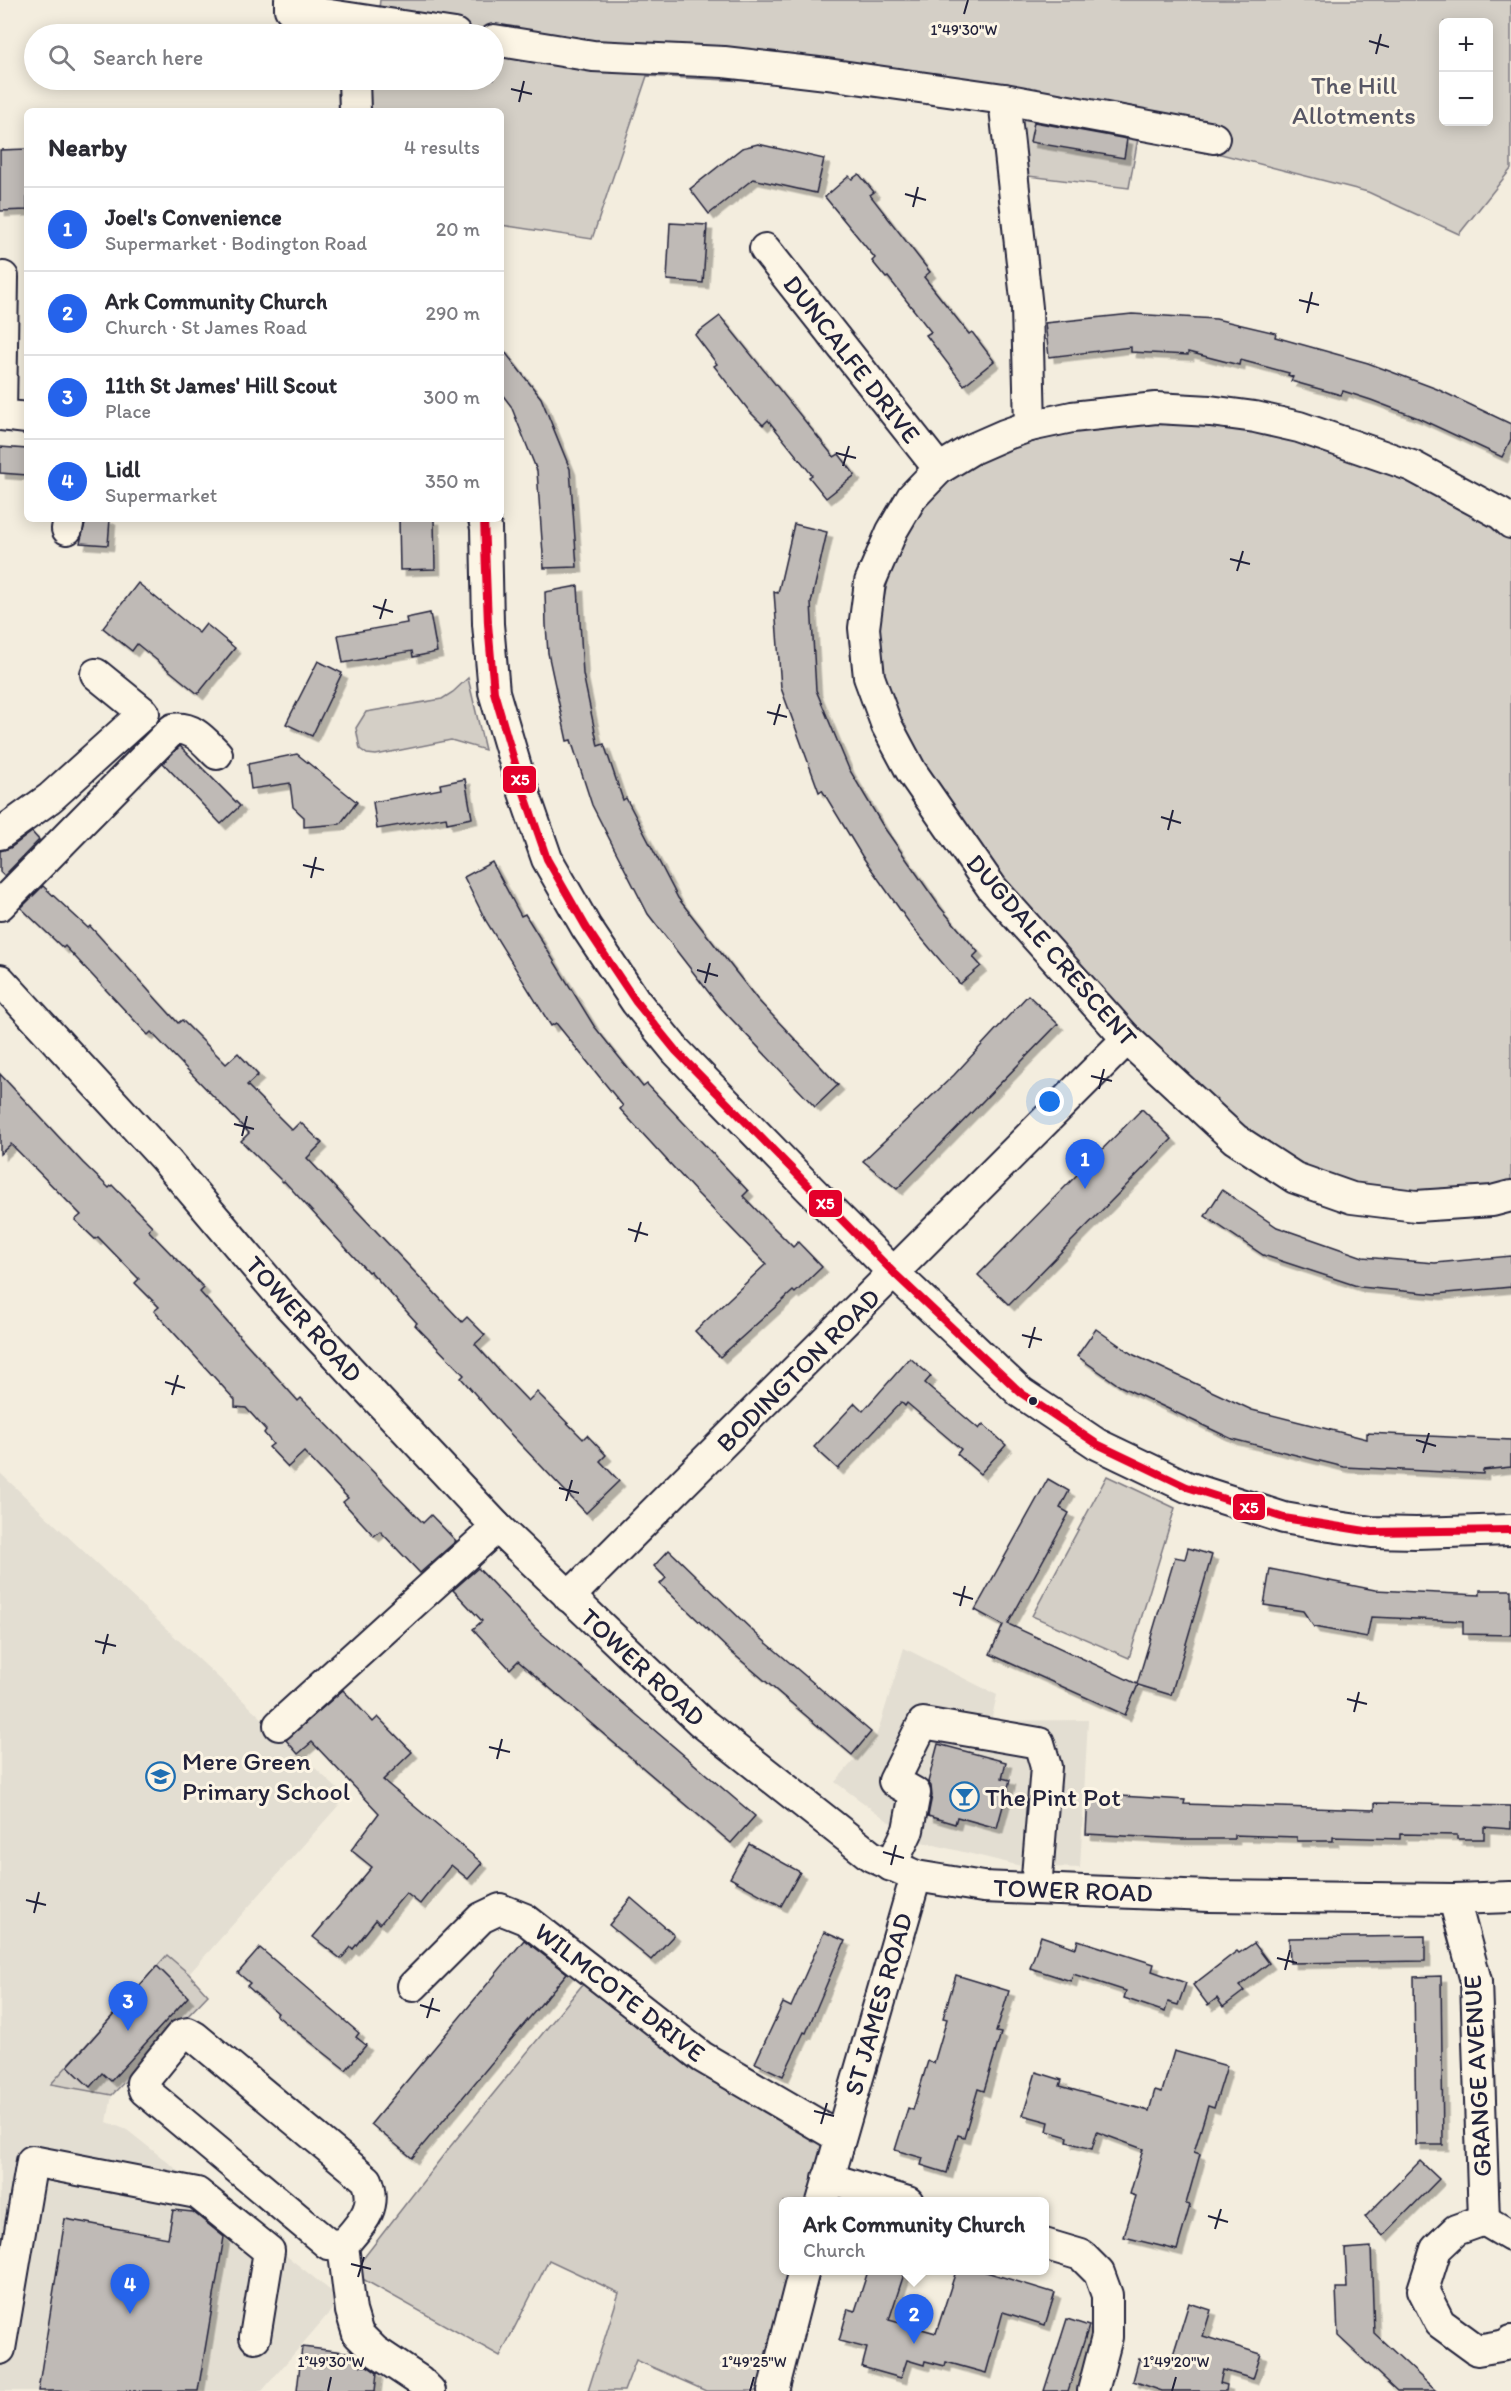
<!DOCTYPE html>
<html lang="en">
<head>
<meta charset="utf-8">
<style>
  body { margin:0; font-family:Itim,sans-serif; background:#f2f2f3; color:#2b2b33 }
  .controls { position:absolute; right:18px; top:18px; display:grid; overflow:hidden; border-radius:9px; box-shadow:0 3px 15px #0003 }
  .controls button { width:54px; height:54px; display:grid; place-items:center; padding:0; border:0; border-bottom:2px solid #e1e1e2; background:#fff; color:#2b2b33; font:30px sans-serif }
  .you { position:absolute; left:1050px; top:1102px; width:21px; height:21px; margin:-15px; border:4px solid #fff; border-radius:50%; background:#1a73e8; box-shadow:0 0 0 9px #1a73e833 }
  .badge { display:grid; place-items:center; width:39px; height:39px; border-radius:50%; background:#2563eb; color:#fff; font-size:20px; font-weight:700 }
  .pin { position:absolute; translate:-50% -50px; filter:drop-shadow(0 2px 3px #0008) }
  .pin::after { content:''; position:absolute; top:32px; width:21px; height:18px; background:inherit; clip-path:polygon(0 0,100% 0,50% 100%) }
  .popup { position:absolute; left:779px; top:2197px; width:270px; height:78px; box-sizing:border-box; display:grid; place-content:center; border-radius:9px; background:#fff; filter:drop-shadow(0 2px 4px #0005); font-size:20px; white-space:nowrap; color:#7c7c81 }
  .popup b { font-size:22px; color:#2b2b33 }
  .popup::after { content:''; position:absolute; left:50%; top:100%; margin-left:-12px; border:12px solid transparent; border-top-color:#fff }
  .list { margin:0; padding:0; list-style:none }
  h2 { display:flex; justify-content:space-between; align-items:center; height:78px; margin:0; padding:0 24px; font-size:26px }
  h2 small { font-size:20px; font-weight:400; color:#7c7c81 }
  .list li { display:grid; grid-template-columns:39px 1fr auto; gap:18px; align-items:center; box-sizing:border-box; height:84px; padding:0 24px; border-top:2px solid #e1e1e2 }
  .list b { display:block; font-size:22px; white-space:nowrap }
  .list p { margin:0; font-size:20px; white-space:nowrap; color:#7c7c81 }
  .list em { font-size:20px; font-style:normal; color:#7c7c81 }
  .icon { flex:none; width:33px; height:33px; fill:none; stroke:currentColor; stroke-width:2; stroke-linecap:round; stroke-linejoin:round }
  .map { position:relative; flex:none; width:1511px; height:2391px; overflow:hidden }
  .search { position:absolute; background:#fff; box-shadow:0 3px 15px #0003; left:24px; top:24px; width:480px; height:66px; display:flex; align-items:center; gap:15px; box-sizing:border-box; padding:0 21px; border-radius:33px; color:#7c7c81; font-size:22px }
  .panel { position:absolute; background:#fff; box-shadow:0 3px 15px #0003; left:24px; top:108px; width:480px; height:414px; border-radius:9px }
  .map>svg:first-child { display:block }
  .built { fill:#e3ded2 }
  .green { fill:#d4cfc6; stroke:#7b7880; stroke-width:1.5; fill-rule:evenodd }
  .building { fill:#bfbab6; stroke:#22223b; stroke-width:1.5; filter:url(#shadow) }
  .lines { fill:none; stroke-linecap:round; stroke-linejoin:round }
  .minor-casing { stroke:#22223b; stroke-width:34 }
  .minor { stroke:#fcf5e5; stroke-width:30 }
  .bus-1-casing { stroke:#fcf5e5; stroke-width:12 }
  .bus-1 { stroke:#e4002b; stroke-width:8 }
  .ticks { fill:none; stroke:#22223b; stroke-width:2 }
  .bus-dot { fill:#22223b; stroke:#fcf5e5; stroke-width:2 }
  .labels { text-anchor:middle; stroke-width:6; stroke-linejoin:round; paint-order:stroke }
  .park-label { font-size:26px; fill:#575665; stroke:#fcf5e5 }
  .street-label { font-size:26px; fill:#22223b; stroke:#fcf5e5 }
  .poi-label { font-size:26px; fill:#22223b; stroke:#fcf5e5; text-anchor:start }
  .ticks-label { font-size:15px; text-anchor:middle; fill:#22223b; stroke:#fcf5e5; stroke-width:6; stroke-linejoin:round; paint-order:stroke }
  .line-badge { stroke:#fcf5e5; stroke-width:2 }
  .badge-label { font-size:16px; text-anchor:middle; font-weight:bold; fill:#fff }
</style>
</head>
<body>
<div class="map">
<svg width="1511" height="2391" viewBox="0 0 1511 2391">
  <defs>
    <filter id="shadow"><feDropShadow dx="5.5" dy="5.5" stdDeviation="0" flood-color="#0004"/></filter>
  </defs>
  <rect width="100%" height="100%" fill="#f3edde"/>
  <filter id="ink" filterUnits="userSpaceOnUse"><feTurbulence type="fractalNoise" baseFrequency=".0167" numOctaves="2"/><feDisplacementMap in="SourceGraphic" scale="12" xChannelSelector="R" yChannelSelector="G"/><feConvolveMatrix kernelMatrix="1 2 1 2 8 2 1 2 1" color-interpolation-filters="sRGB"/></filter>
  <g filter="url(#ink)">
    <g class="built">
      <polygon points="0,1473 346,1797 189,1974 167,1956 51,2084 112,2095 107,2122 127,2130 341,2299 262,2391 0,2391"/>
      <polygon points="904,1648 997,1695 991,1721 1088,1720 1080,1868 1021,1866 914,1840 835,1782 877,1734"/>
    </g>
    <g class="green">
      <path d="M380,0h1131v169l-52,65 -91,-42 -229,-59 -10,55 -126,-15 -5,-48 -13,-16 -120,-22 -218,-11 -55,163 -91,-14v-114h-144l1,-31h136v-46h-118zM1444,22h44v100h-44z"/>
      <polygon points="1125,421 1243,428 1302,440 1417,480 1469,511 1511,540 1511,1187 1447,1195 1365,1190 1319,1174 1286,1158 1249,1135 1205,1095 1096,984 1010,887 922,761 897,717 881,670 878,621 890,573 905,533 926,503 952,479 989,457 1030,442"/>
      <polygon points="468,678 485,750 451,740 376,755 367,754 360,749 356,728 366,712 442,699 453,692"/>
      <polygon points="1107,1476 1175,1508 1129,1658 1032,1616"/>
      <polygon points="167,1955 189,1974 208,1995 112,2095 51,2084"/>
      <polygon points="583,1984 825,2144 811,2201 784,2202 784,2270 793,2271 760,2391 706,2391 636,2360 624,2391 588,2391 619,2293 549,2260 500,2356 352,2273 449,2148"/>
    </g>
    <g class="building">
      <polygon points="1034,122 1127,139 1124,158 1030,142"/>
      <polygon points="758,144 824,159 816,193 753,179 709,214 690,189 742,148"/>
      <polygon points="27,149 27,210 0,211 0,150"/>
      <polygon points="859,174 874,192 870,195 930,272 924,277 969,334 972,332 994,361 964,385 926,335 931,332 888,277 886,278 872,261 875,258 825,197 849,176 852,179"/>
      <polygon points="670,223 707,225 703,283 667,280"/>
      <polygon points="1132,314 1216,319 1276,333 1275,337 1368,363 1437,389 1511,424 1511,439 1502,457 1418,418 1371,400 1343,391 1341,395 1291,381 1293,377 1288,375 1289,373 1240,360 1239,365 1188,352 1188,355 1131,352 1131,347 1049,357 1045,323"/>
      <polygon points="720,316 834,457 839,454 855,475 826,498 809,477 812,475 768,420 763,425 750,412 714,366 717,364 695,335"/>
      <polygon points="501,347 541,398 570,469 577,567 544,568 537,471 511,406 501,393"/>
      <polygon points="0,447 27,449 27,475 0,473"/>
      <polygon points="86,519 110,519 108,545 80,543"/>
      <polygon points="399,519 434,519 435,569 400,570"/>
      <polygon points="794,524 827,532 811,603 816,690 849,769 883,826 940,907 978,952 973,957 981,966 960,984 913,928 862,856 822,790 819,792 781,688 774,592 778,593"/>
      <polygon points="138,583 199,633 206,624 235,648 198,694 137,644 132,651 103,628"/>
      <polygon points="578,586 583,674 598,746 604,744 623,800 626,798 678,898 757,999 838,1085 815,1107 720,1007 648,914 592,805 571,740 567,741 548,653 546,625 545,592"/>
      <polygon points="430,613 437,652 413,657 412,651 343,663 338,635 407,623 406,618"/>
      <polygon points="318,661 342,673 312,736 286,724"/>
      <polygon points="180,746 240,806 221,824 163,763"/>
      <polygon points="297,754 357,802 340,824 304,827 304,817 293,807 290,783 251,789 248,764"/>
      <polygon points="465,779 472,818 447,823 446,817 377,829 373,802 441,789 440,784"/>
      <polygon points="32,832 39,840 4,876 0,872 0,851 10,848"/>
      <polygon points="492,862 521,916 525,914 594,1026 643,1087 647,1084 748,1191 743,1196 768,1222 793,1247 798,1242 822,1267 795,1293 793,1291 720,1357 695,1331 766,1264 697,1193 620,1109 623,1106 556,1023 551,1026 486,921 464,877"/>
      <polygon points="43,886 88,928 90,926 178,1023 182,1020 226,1064 238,1053 258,1075 247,1085 292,1130 300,1122 322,1143 307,1158 462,1322 467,1317 485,1335 475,1344 503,1375 528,1401 537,1392 583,1439 587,1435 606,1455 600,1461 619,1481 586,1513 503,1426 461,1378 464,1375 415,1325 417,1323 370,1271 368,1272 284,1181 283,1182 241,1141 249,1133 151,1032 148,1035 65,946 63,948 21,908"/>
      <polygon points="1028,995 1058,1024 897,1189 863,1161 954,1075"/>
      <polygon points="0,1074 83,1163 109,1188 112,1185 152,1226 148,1230 204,1288 200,1292 298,1401 301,1398 423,1523 431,1515 456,1541 420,1573 380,1531 374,1536 343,1502 348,1498 304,1452 288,1467 269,1447 273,1444 264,1433 266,1430 246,1408 235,1407 235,1400 154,1311 159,1307 135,1283 139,1279 98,1237 95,1239 75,1220 81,1215 11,1144 0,1154"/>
      <polygon points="1142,1109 1172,1139 1009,1305 978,1275"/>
      <polygon points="1222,1190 1277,1227 1363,1257 1435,1263 1511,1256 1511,1287 1436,1294 1360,1287 1263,1255 1205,1216"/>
      <polygon points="1096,1329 1132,1354 1252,1410 1367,1439 1367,1433 1511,1440 1511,1467 1483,1470 1483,1474 1344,1467 1232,1439 1120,1386 1077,1356"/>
      <polygon points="910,1358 931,1376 925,1383 979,1429 983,1424 1006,1445 980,1474 957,1454 961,1449 907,1403 905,1406 901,1402 838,1469 814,1447 855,1403 863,1411"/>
      <polygon points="1048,1479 1069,1491 1060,1508 1069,1513 1008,1624 1137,1684 1175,1557 1185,1559 1188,1548 1212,1555 1171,1695 1138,1685 1125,1715 990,1654 1003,1625 975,1610"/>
      <polygon points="669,1550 755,1633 871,1732 852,1755 730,1651 660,1584 666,1578 654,1566"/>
      <polygon points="478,1568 535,1628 755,1816 731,1843 518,1661 510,1669 473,1629 482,1621 453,1590"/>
      <polygon points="1270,1569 1375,1590 1480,1595 1480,1590 1511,1590 1511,1635 1463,1634 1463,1621 1371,1617 1367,1637 1314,1627 1303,1611 1264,1605"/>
      <polygon points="343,1690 373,1722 378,1717 412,1752 383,1780 482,1863 468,1879 451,1865 420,1904 406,1893 380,1924 376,1920 353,1949 351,1947 341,1959 313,1937 372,1867 351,1850 379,1813 312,1742 298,1754 286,1740"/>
      <polygon points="938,1744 1006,1762 1002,1778 1010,1780 997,1828 957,1817 955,1824 928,1816 932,1796 931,1786 928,1782"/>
      <polygon points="1088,1794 1185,1800 1184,1804 1375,1810 1375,1803 1511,1806 1511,1829 1484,1827 1484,1839 1457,1839 1457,1835 1400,1834 1400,1839 1333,1837 1333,1841 1297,1841 1297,1837 1234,1835 1234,1839 1182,1839 1086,1834"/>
      <polygon points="749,1844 800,1872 781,1906 730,1878"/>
      <polygon points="631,1898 674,1935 651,1960 609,1925"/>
      <polygon points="824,1932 845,1941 806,2033 804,2032 783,2076 755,2063 783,2003 791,2007"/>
      <polygon points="1041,1936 1076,1948 1078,1940 1154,1964 1152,1971 1186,1983 1178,2005 1168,2002 1165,2012 1124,1998 1126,1991 1073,1974 1071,1981 1030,1968"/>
      <polygon points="1425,1936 1425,1961 1290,1963 1289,1938"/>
      <polygon points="524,1940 567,1973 412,2158 371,2124"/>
      <polygon points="1254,1943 1269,1963 1239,1986 1244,1991 1223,2007 1217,1998 1208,2005 1193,1985 1237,1951 1239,1953"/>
      <polygon points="260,1948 359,2033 356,2037 366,2045 346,2070 276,2015 278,2013 247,1986 250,1983 238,1973"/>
      <polygon points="157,1966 188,1997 111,2081 102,2073 90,2087 68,2066"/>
      <polygon points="956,1975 1009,1991 996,2032 1001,2033 984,2091 978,2089 964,2137 958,2135 947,2173 921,2165 923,2158 895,2150 908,2108 913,2110 928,2061 934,2063 947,2019 943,2018"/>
      <polygon points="1441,1976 1443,2145 1416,2145 1414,1977"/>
      <polygon points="1174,2051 1227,2066 1214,2108 1208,2106 1194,2152 1200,2154 1186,2204 1190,2205 1177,2250 1124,2237 1136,2196 1130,2194 1143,2149 1097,2132 1092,2149 1067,2142 1068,2137 1047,2131 1049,2122 1023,2115 1036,2072 1062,2080 1060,2086 1149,2111 1155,2090 1162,2092"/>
      <polygon points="1420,2161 1439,2179 1383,2236 1365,2217"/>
      <polygon points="173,2210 193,2212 224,2237 198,2391 38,2391 65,2219 168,2238"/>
      <polygon points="1371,2247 1374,2333 1436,2391 1397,2391 1338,2336 1336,2288 1347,2288 1345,2249"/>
      <polygon points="868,2271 905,2271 889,2320 936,2333 956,2271 983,2271 1055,2293 1045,2325 1003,2312 986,2373 946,2362 945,2366 925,2361 924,2365 907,2360 901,2378 862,2367 867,2348 839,2341 848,2309 855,2311"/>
      <polygon points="1189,2303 1211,2310 1203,2336 1261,2354 1253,2379 1223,2370 1220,2383 1227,2385 1226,2391 1162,2391 1133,2381 1139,2359 1169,2368"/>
      <polygon points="1067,2319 1089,2326 1068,2391 1044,2391"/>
      <polygon points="302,2347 353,2353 361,2362 361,2366 367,2366 377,2373 375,2391 297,2391"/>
    </g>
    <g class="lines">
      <defs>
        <g id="minor">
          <polyline points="290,0 290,9 455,34"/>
          <polyline points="494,40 593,56 724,62 827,74 1004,99 1214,138"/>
          <polyline points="354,80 355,111"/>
          <polyline points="1004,99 1027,308 1030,426"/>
          <polyline points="765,249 939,469"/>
          <polyline points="3,277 1,415 27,418"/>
          <polyline points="484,519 486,528 488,624 494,692 521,784 547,859 586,927 636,1002 676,1051 810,1189 895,1274 1021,1393 1097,1444 1187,1487 1284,1518 1330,1526 1372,1532 1416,1533 1511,1530"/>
          <polyline points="1511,523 1501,514 1412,466 1299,427 1255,417 1210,411 1156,408 1072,417 1030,426 1004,435 972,449 939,469 912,497 892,531 870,582 864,628 869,677 887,726 911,771 992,888 1127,1039 1235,1139 1295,1178 1352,1198 1416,1206 1492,1201 1511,1196"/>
          <polyline points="67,529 69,519"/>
          <polyline points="0,834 50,798 144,713 96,674"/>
          <path d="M0,905l173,-176c20,-3 31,12 44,25"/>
          <polyline points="0,980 164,1158 286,1302 497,1527 700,1721 871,1856 916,1876 983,1887 1209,1896 1454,1899 1511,1897"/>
          <polyline points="569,1597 1127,1039"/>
          <polyline points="279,1725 497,1527"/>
          <polyline points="891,1866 908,1830 915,1793 894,1781 923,1723 1039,1743 1046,1767 1036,1889"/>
          <polyline points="1454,1899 1476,1981 1484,2220"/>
          <polyline points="413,1986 481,1918 500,1909 525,1919 702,2057 839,2137"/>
          <polyline points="828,2178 908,2202"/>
          <polyline points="822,2202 916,1876"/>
          <polyline points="1484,2220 1456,2230 1436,2249 1423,2290 1440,2323 1477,2350 1506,2345 1511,2341"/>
          <polyline points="1484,2220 1511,2236"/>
          <polyline points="1044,2244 1081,2255 1099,2273 1107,2295 1107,2337 1093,2391"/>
          <path d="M343,2245l-15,-1 -184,-154 -2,-7 39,-48 7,-2 7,4 172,143c12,28 -7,45 -24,65l8,66 7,23 17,17 45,30 10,10"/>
          <polyline points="0,2349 32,2161 197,2193 269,2251 255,2337"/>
          <polyline points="773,2391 804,2270"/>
        </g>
      </defs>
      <use href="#minor" class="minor-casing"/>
      <use href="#minor" class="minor"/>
      <defs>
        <polyline id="bus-1" points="484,519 488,624 494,692 521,784 547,859 586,927 636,1002 676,1051 895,1274 1021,1393 1097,1444 1187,1487 1284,1518 1372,1532 1511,1530"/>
      </defs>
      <use href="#bus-1" class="bus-1-casing"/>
      <use href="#bus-1" class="bus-1"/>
    </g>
  </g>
  <path class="ticks" d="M964,14l4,-14M1369,41l20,6M1376,54l5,-20M511,89l21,5M519,102l5,-21M905,194l21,6M913,207l5,-20M1299,300l20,5M1307,313l5,-21M836,453l20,5M843,466l6,-20M1230,559l20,5M1237,571l6,-20M373,606l20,6M380,619l6,-20M767,712l20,5M774,725l6,-21M1161,817l20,6M1168,830l5,-20M303,865l21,5M311,878l5,-21M697,970l21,6M705,983l5,-20M1091,1076l21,5M1099,1089l5,-20M234,1124l20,5M242,1136l5,-20M628,1229l20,6M635,1242l6,-20M1022,1335l20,5M1029,1348l6,-21M165,1382l20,6M172,1395l6,-20M1416,1440l20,6M1423,1453l6,-20M559,1488l20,5M566,1501l6,-21M953,1593l20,6M960,1606l5,-20M95,1641l21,5M103,1654l5,-20M1347,1699l20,5M1354,1712l5,-20M489,1747l21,5M497,1759l5,-20M883,1852l21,6M891,1865l5,-20M26,1900l20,5M34,1913l5,-21M1277,1958l20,5M1285,1970l5,-20M420,2005l20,6M427,2018l6,-20M814,2111l20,5M821,2124l6,-21M1208,2216l20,6M1215,2229l6,-20M351,2264l20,5M358,2277l6,-20M328,2391l3,-14M750,2391l4,-14M1172,2391l4,-14"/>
  <defs>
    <symbol id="school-ring" viewBox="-11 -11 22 22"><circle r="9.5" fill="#fcf5e5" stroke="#1f6fb2" stroke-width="1.5"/><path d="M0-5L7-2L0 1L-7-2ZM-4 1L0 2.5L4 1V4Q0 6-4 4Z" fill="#1f6fb2"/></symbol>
    <symbol id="bar-ring" viewBox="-11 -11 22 22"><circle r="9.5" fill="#fcf5e5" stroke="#1f6fb2" stroke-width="1.5"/><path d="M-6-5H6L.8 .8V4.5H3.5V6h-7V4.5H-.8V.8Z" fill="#1f6fb2"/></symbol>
  </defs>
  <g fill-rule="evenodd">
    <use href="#school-ring" x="144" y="1760" width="33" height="33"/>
    <use href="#bar-ring" x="948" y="1780" width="33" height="33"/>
  </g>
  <circle class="bus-dot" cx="1033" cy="1401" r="5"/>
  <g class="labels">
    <g class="park-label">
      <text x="1354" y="94">The Hill<tspan x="1354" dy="30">Allotments</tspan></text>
    </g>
    <g class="street-label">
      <text transform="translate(852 359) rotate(52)" y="9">DUNCALFE DRIVE</text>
      <text transform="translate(1052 950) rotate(49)" y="9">DUGDALE CRESCENT</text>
      <text transform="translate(304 1319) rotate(48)" y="9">TOWER ROAD</text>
      <text transform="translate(798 1370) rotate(-45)" y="9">BODINGTON ROAD</text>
      <text transform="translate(643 1667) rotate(43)" y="9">TOWER ROAD</text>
      <text transform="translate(1073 1890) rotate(2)" y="9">TOWER ROAD</text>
      <text transform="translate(620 1992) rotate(38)" y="9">WILMCOTE DRIVE</text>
      <text transform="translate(878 2004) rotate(-74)" y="9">ST JAMES ROAD</text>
      <text transform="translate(1477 2076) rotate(-93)" y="9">GRANGE AVENUE</text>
    </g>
    <g class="poi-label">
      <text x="182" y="1770">Mere Green<tspan x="182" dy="30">Primary School</tspan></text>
      <text x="985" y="1806">The Pint Pot</text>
    </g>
  </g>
  <g class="ticks-label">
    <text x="964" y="35">1°49'30"W</text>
    <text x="331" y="2367">1°49'30"W</text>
    <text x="754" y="2367">1°49'25"W</text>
    <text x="1176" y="2367">1°49'20"W</text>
  </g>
  <g class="line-badge">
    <rect x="502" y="765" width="35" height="29" rx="6" fill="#e4002b"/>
    <rect x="808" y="1189" width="35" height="29" rx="6" fill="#e4002b"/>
    <rect x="1232" y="1493" width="34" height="28" rx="6" fill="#e4002b"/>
  </g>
  <g class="badge-label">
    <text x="520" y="785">X5</text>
    <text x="825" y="1209">X5</text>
    <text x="1249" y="1513">X5</text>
  </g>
</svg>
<div class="controls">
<button>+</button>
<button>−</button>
</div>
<div class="you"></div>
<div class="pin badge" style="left:1085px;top:1189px">1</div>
<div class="pin badge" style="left:914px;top:2344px">2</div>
<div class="popup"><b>Ark Community Church</b>Church</div>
<div class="pin badge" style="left:128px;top:2031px">3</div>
<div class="pin badge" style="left:130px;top:2314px">4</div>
<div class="search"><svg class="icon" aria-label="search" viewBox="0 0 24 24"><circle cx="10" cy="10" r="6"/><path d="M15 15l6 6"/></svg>Search here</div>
<section class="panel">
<h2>Nearby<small>4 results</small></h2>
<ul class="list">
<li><span class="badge">1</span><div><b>Joel's Convenience</b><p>Supermarket · Bodington Road</p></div><em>20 m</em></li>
<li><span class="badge">2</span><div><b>Ark Community Church</b><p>Church · St James Road</p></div><em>290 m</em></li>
<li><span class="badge">3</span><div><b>11th St James' Hill Scout</b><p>Place</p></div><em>300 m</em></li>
<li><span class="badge">4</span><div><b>Lidl</b><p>Supermarket</p></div><em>350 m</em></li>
</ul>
</section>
</div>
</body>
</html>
